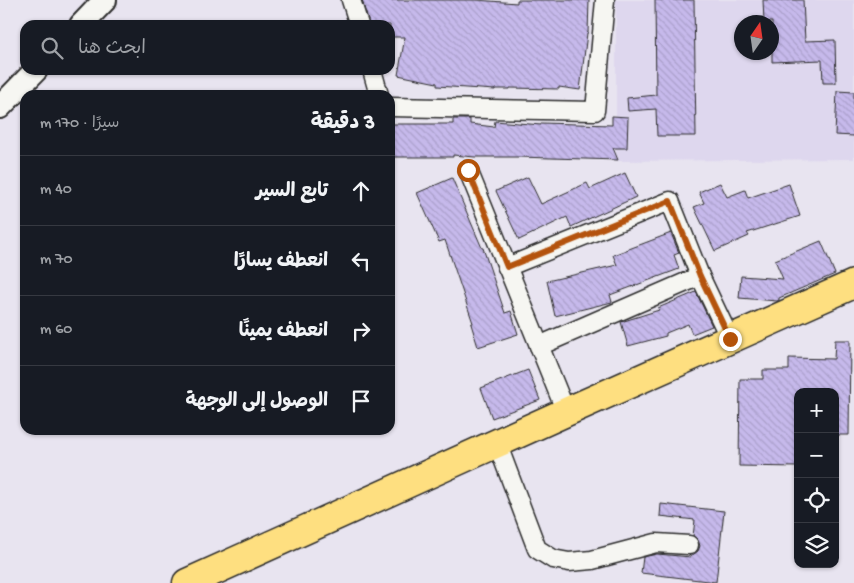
<!DOCTYPE html>
<html lang="ar">
<head>
<meta charset="utf-8">
<style>
  body { margin:0; font-family:"Gochi Hand","Playpen Sans Arabic",sans-serif; background:#20242c; color:#f1f3f6; direction:rtl }
  .controls { position:absolute; right:15px; bottom:15px; display:grid; overflow:hidden; border-radius:10px; box-shadow:0 1px 4px #0004 }
  .controls button { width:45px; height:45px; display:grid; place-items:center; padding:0; border:0; border-bottom:1px solid #363941; background:#171b24; color:#f1f3f6; font:25px sans-serif }
  .compass { position:absolute; left:734px; top:15px; width:45px; height:45px; border-radius:50%; background:#171b24; box-shadow:0 1px 4px #0004; rotate:13deg }
  .stop { position:absolute; width:15px; height:15px; margin:-11px; border:4px solid #b45309; border-radius:50%; background:#fff }
  .stop.end { background:#b45309; border-color:#fff; box-shadow:0 1px 5px #0008 }
  .list { margin:0; padding:0; list-style:none }
  h2 { display:flex; justify-content:space-between; align-items:center; height:65px; margin:0; padding:0 20px; font-size:21px }
  h2 small { font-size:16px; font-weight:400; color:#9ea1a6 }
  .list li { display:grid; grid-template-columns:32px 1fr auto; gap:15px; align-items:center; box-sizing:border-box; height:70px; padding:0 20px; border-top:1px solid #363941 }
  .list b { display:block; font-size:19px; white-space:nowrap }
  .list em { font-size:16px; font-style:normal; color:#9ea1a6 }
  .icon { flex:none; width:28px; height:28px; fill:none; stroke:currentColor; stroke-width:2; stroke-linecap:round; stroke-linejoin:round }
  .map { position:relative; flex:none; width:854px; height:583px; overflow:hidden; direction:ltr }
  .search { position:absolute; background:#171b24; box-shadow:0 1px 4px #0004; left:20px; top:20px; width:375px; height:55px; display:flex; align-items:center; gap:12px; box-sizing:border-box; padding:0 18px; border-radius:15px; color:#9ea1a6; font-size:19px }
  .panel { position:absolute; background:#171b24; box-shadow:0 1px 4px #0004; left:20px; top:90px; width:375px; height:345px; border-radius:15px; direction:rtl }
  .map>svg:first-child { display:block }
  .built { fill:#ded7ee; fill-rule:evenodd }
  .building { fill:url(#building-back-hatch); stroke:#2b2b2b }
  .lines { fill:none; stroke-linecap:round; stroke-linejoin:round }
  .minor-casing { stroke:#2b2b2b; stroke-width:21 }
  .tertiary-casing { stroke:#2b2b2b; stroke-width:26 }
  .primary-casing { stroke:#2b2b2b; stroke-width:31 }
  .minor { stroke:#f6f6f2; stroke-width:18 }
  .tertiary { stroke:#f6f6f2; stroke-width:22 }
  .primary { stroke:#fedf80; stroke-width:28 }
  .route { stroke:#b45309; stroke-width:6 }
</style>
</head>
<body>
<div class="map">
<svg width="854" height="583" viewBox="0 0 854 583">
  <defs>
    <pattern id="building-back-hatch" width="6" height="6" patternUnits="userSpaceOnUse" patternTransform="scale(1.25)"><rect width="6" height="6" fill="#c6b9eb"/><path d="M-1 5l2 2M0 0l6 6M5-1l2 2" fill="none" stroke="#aa9fca"/></pattern>
  </defs>
  <rect width="100%" height="100%" fill="#e8e4f0"/>
  <filter id="ink" filterUnits="userSpaceOnUse"><feTurbulence type="fractalNoise" baseFrequency=".02" numOctaves="2"/><feDisplacementMap in="SourceGraphic" scale="10" xChannelSelector="R" yChannelSelector="G"/><feConvolveMatrix kernelMatrix="1 2 1 2 8 2 1 2 1" color-interpolation-filters="sRGB"/></filter>
  <g filter="url(#ink)">
    <path class="built" d="M616,0h238v159l-238,2zM742,22h30v30h-30z"/>
    <g class="building">
      <polygon points="362,0 476,0 517,3 517,0 589,0 588,33 587,33 580,90 559,87 559,89 510,88 510,89 495,89 495,90 437,86 437,83 398,75 405,37 390,37 390,25 369,25"/>
      <polygon points="655,0 694,0 696,136 657,136 656,109 628,111 627,98 656,95"/>
      <polygon points="763,0 803,0 805,41 835,40 836,83 823,83 822,60 772,62 772,22 764,22"/>
      <polygon points="837,91 854,92 854,136 835,135"/>
      <polygon points="612,116 628,117 627,148 613,148 618,160 518,157 475,157 453,155 453,157 392,157 392,124 453,124 453,119 470,119 470,124 494,127 495,121 541,125 541,123 612,125"/>
      <polygon points="625,173 636,197 571,227 567,217 519,240 496,191 528,177 541,204 587,183 590,189"/>
      <polygon points="452,178 482,248 483,248 505,313 511,311 518,334 478,347 471,324 473,323 445,240 439,242 417,193"/>
      <polygon points="720,183 727,197 745,190 748,198 789,184 800,216 747,233 749,236 715,251 694,207 704,203 699,192"/>
      <polygon points="671,233 679,253 674,255 679,269 610,295 612,302 555,316 547,281 617,265 613,255"/>
      <polygon points="821,241 835,274 779,298 779,300 777,301 739,298 741,276 783,279 775,260"/>
      <polygon points="696,292 712,326 692,334 688,324 666,333 666,336 628,346 621,322 659,310 658,308"/>
      <polygon points="835,340 850,340 849,435 835,435 835,392 798,392 798,467 739,466 740,379 763,379 763,370 789,370 789,358 834,359"/>
      <polygon points="528,370 540,400 492,418 481,388"/>
      <polygon points="661,504 724,511 716,582 641,573 643,557 657,554 691,557 691,555 694,554 698,551 700,546 698,540 693,536 695,520 660,516"/>
    </g>
    <g class="lines">
      <defs>
        <g id="minor">
          <polyline points="351,0 359,25"/>
          <polyline points="372,70 379,95"/>
          <polyline points="390,107 595,111 605,0"/>
          <polyline points="468,170 566,412"/>
          <polyline points="507,267 670,201 700,276 730,339"/>
          <polyline points="539,346 700,276"/>
          <polyline points="497,443 537,549 553,559 569,562 592,560 656,543 689,545"/>
        </g>
        <g id="tertiary">
          <polyline points="81,25 105,0"/>
          <polyline points="0,107 36,70"/>
        </g>
        <polyline id="primary" points="187,583 566,412 854,284"/>
      </defs>
      <use href="#minor" class="minor-casing"/>
      <use href="#tertiary" class="tertiary-casing"/>
      <use href="#primary" class="primary-casing"/>
      <use href="#minor" class="minor"/>
      <use href="#tertiary" class="tertiary"/>
      <use href="#primary" class="primary"/>
    </g>
  </g>
  <g class="lines" filter="url(#ink)">
    <polyline class="route" points="468,170 507,267 670,201 700,276 730,339"/>
  </g>
</svg>
<div class="controls">
<button>+</button>
<button>−</button>
<button><svg class="icon" aria-label="locate" viewBox="0 0 24 24"><circle cx="12" cy="12" r="6"/><path d="M12 2v4M12 18v4M2 12h4M18 12h4"/></svg></button>
<button><svg class="icon" aria-label="layers" viewBox="0 0 24 24"><path d="M12 4l9 5-9 5-9-5zM3 14l9 5 9-5"/></svg></button>
</div>
<svg class="compass" viewBox="-18 -18 36 36"><path d="M0-13l5 13h-10z" fill="#e53935"/><path d="M0 13l5-13h-10z" fill="#9ea1a6"/></svg>
<div class="stop" style="left:468px;top:170px"></div>
<div class="stop end" style="left:730px;top:339px"></div>
<div class="search"><svg class="icon" aria-label="search" viewBox="0 0 24 24"><circle cx="10" cy="10" r="6"/><path d="M15 15l6 6"/></svg>ابحث هنا</div>
<section class="panel">
<h2>3 دقيقة<small>سيرًا · 170 m</small></h2>
<ul class="list">
<li><svg class="icon" aria-label="ahead" viewBox="0 0 24 24"><path d="M12 20V5M6 11l6-6 6 6"/></svg><div><b>تابع السير</b></div><em>40 m</em></li>
<li><svg class="icon" aria-label="left" viewBox="0 0 24 24"><path d="M17 20v-9H6M10 6l-5 5 5 5"/></svg><div><b>انعطف يسارًا</b></div><em>70 m</em></li>
<li><svg class="icon" aria-label="right" viewBox="0 0 24 24"><path d="M7 20v-9h11M14 6l5 5-5 5"/></svg><div><b>انعطف يمينًا</b></div><em>60 m</em></li>
<li><svg class="icon" aria-label="arrive" viewBox="0 0 24 24"><path d="M6 21V4h12l-3 4 3 4H6"/></svg><div><b>الوصول إلى الوجهة</b></div></li>
</ul>
</section>
</div>
</body>
</html>
